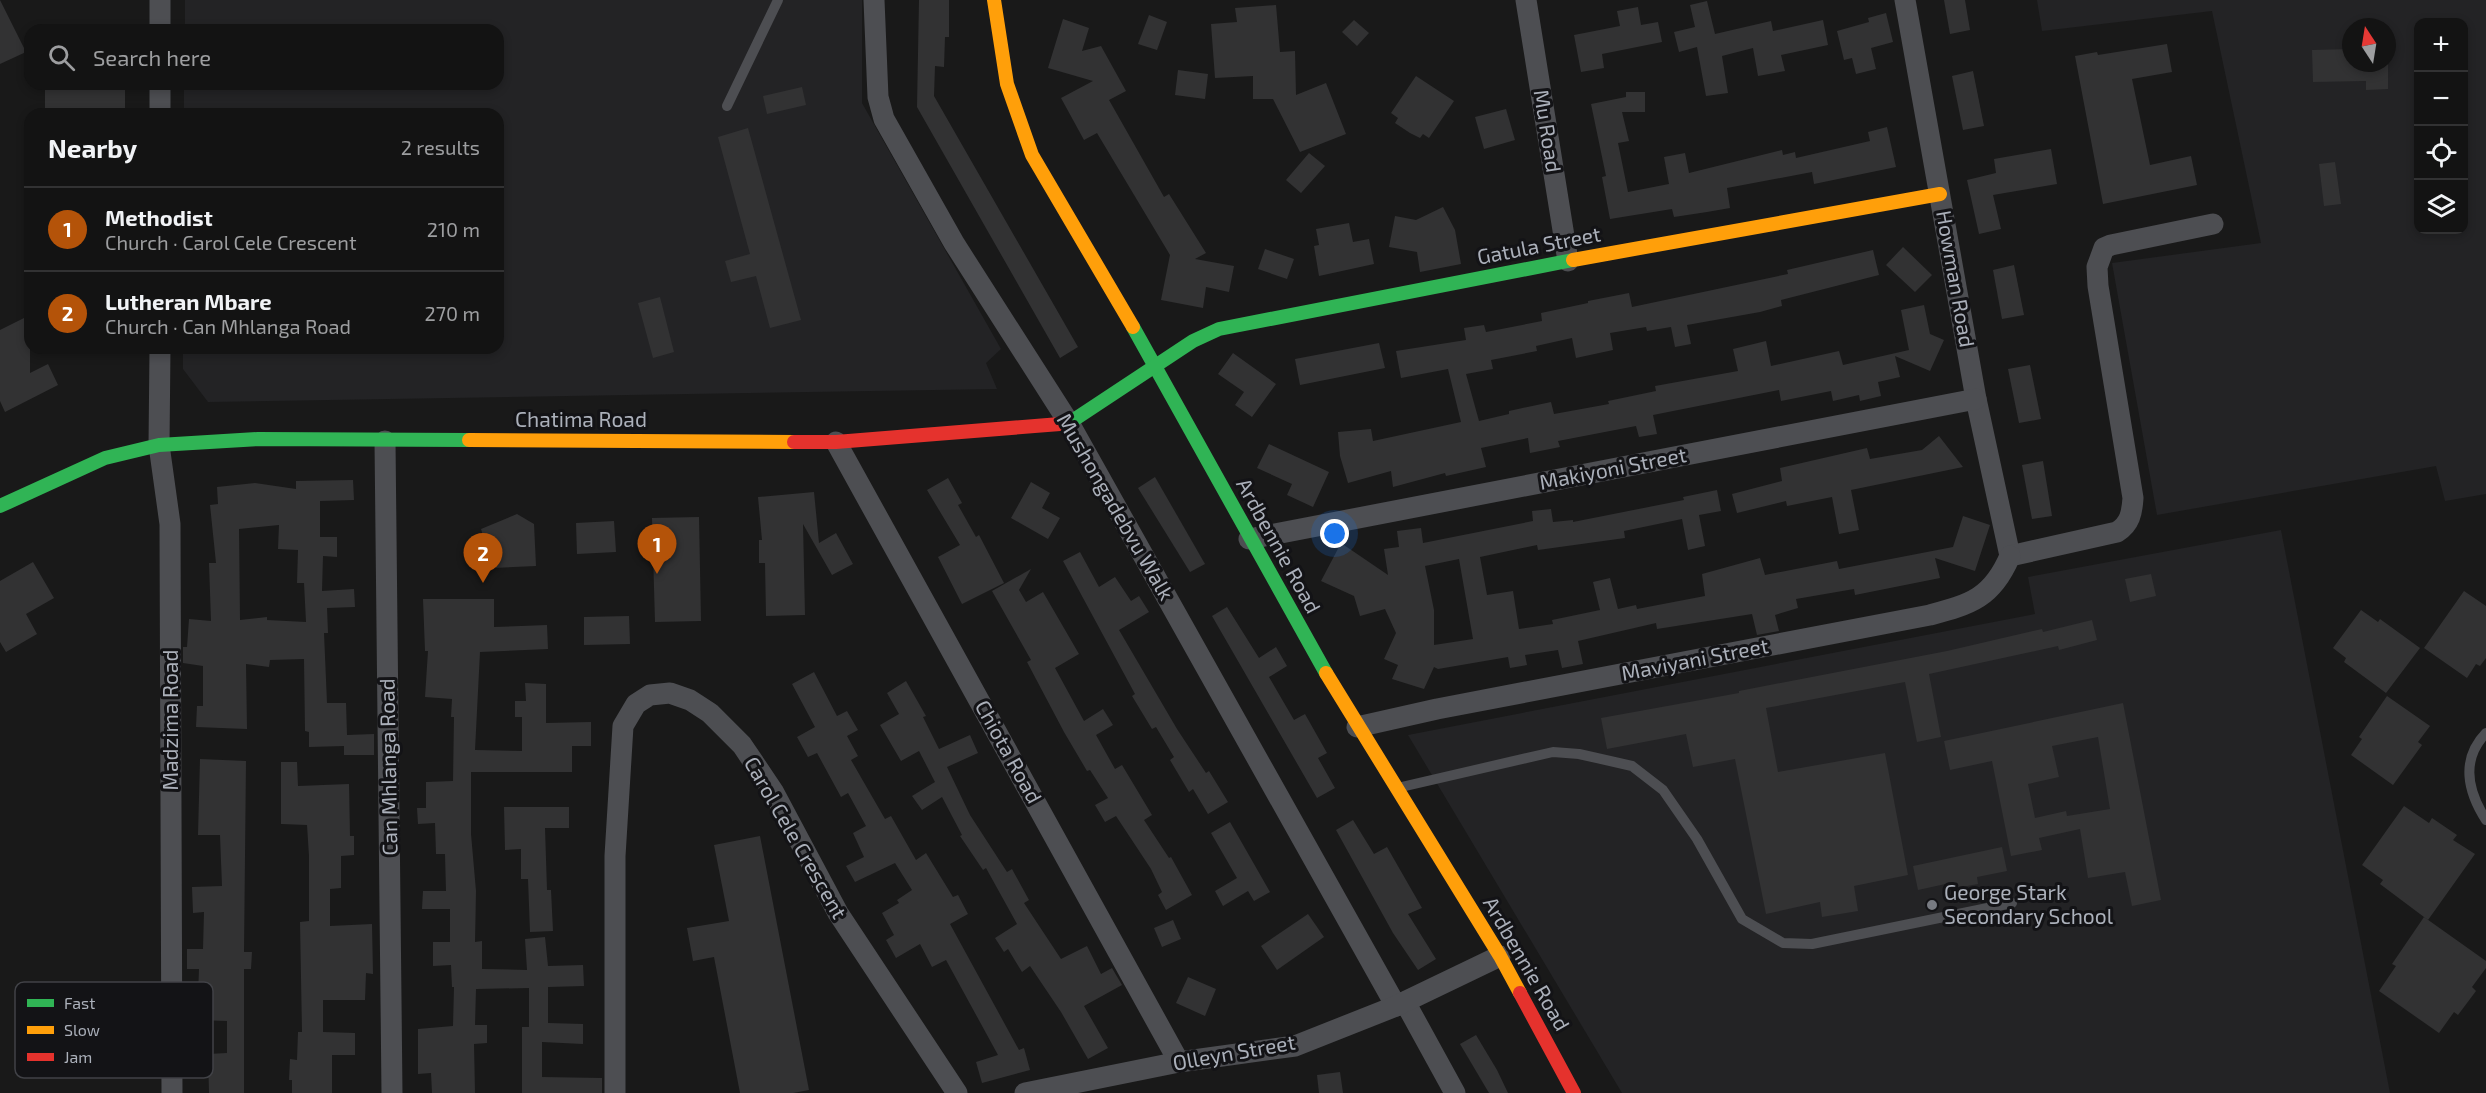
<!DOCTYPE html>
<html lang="en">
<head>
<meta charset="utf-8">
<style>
  body { margin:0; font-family:"Exo 2",sans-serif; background:#1c1c1c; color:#f1f3f6 }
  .controls { position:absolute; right:18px; top:18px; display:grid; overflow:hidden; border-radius:12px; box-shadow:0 3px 9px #0003 }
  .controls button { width:54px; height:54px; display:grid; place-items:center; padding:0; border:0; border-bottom:2px solid #323233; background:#131313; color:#f1f3f6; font:30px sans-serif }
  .compass { position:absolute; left:2342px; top:18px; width:54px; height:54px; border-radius:50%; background:#131313; box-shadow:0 3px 9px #0003; rotate:348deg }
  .you { position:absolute; left:1335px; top:534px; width:21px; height:21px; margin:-15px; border:4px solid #fff; border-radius:50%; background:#1a73e8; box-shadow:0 0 0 9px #1a73e833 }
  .badge { display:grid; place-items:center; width:39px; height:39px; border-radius:50%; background:#b45309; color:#fff; font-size:20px; font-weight:700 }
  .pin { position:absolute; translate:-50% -50px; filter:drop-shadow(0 2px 3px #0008) }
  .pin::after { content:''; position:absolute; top:32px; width:21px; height:18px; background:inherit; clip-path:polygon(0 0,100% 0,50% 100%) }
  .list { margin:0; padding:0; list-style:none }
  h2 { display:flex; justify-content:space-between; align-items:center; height:78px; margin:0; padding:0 24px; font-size:26px }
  h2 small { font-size:20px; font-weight:400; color:#9d9ea0 }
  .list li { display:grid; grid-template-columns:39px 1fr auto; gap:18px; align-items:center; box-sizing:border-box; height:84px; padding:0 24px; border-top:2px solid #323233 }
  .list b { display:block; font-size:22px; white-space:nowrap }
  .list p { margin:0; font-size:20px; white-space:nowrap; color:#9d9ea0 }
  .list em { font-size:20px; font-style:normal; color:#9d9ea0 }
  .icon { flex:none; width:33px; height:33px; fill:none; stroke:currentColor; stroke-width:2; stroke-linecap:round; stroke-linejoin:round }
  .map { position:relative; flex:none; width:2486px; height:1093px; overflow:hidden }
  .search { position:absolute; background:#131313; box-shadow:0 3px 9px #0003; left:24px; top:24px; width:480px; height:66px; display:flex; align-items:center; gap:15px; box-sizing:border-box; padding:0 21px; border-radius:18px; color:#9d9ea0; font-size:22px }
  .panel { position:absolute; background:#131313; box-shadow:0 3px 9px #0003; left:24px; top:108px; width:480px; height:246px; border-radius:18px }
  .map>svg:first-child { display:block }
  .built { fill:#232325; fill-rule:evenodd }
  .building { fill:#323233; fill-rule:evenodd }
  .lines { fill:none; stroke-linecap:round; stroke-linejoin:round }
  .lane { stroke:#4d4e52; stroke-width:10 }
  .street { stroke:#4d4e52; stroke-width:21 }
  .fast { stroke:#30b455; stroke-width:14 }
  .slow { stroke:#ff9f0a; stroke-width:14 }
  .jam { stroke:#e5322d; stroke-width:14 }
  .poi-dot { fill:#787b82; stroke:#131316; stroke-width:2 }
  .labels { text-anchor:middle; stroke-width:6; stroke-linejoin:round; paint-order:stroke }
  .street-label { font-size:21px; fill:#abb0ba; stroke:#131316 }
  .poi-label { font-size:21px; fill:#abb0ba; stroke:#131316; text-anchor:start }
  .key { fill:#131316; stroke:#414247; stroke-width:1.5 }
  .key-label { font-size:16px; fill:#abb0ba }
</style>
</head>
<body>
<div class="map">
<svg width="2486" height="1093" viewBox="0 0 2486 1093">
  <rect width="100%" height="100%" fill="#191919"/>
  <g class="built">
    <polygon points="185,0 862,0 862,103 1001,349 986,363 997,389 208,402 183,369 183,348 498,348 498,114 184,114 184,84 498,84 498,30 185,30"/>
    <path d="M2037,0h449v494l-41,7 -9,-35 -279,49 -45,-252 149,-20 -49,-232 -170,20zM2418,22h46v208h-46zM2351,27h36v36h-36z"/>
    <polygon points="2281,530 2390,1093 1622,1093 1408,735 2035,614 2028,577"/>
  </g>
  <g class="building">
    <polygon points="0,0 26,52 0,64"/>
    <polygon points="919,0 949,0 949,37 945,37 944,67 935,66 934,96 1078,347 1060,358 917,107"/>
    <polygon points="1944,0 1965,0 1970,30 1950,34"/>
    <polygon points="1707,1 1715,34 1771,21 1773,31 1823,20 1828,45 1781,55 1785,71 1758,76 1753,48 1722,56 1728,93 1706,96 1697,47 1679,52 1674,32 1695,27 1690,5"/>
    <polygon points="1276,5 1280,52 1295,51 1296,95 1326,83 1346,134 1300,152 1273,99 1253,99 1253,76 1215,78 1211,24 1237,22 1235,8"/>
    <polygon points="1638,7 1641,25 1658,22 1662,42 1602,54 1604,68 1581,72 1574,35 1620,26 1617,11"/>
    <polygon points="1886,13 1893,42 1871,48 1876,69 1856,74 1852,58 1844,60 1837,31 1869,22 1868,18"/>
    <polygon points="1149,15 1167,22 1157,50 1138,44"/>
    <polygon points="1063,19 1089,28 1082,51 1101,46 1126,91 1109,100 1164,197 1169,194 1206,253 1195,259 1234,266 1229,292 1206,287 1203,308 1161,300 1170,255 1097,133 1084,140 1061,98 1093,81 1048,68"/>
    <polygon points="1354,20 1369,33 1357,46 1342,32"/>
    <polygon points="2167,44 2172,72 2132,79 2150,165 2191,156 2197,185 2103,204 2075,56 2097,52 2098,55"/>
    <polygon points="2351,49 2351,63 2388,63 2388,89 2366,90 2366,81 2313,82 2312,50"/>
    <polygon points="1178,70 1208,74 1205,99 1175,95"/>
    <polygon points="1973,71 1984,126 1963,130 1952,76"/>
    <polygon points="1416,76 1454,101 1429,138 1423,134 1420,138 1410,133 1395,123 1398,118 1391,113"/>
    <rect x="45" y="84" width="80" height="30"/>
    <polygon points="802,87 806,105 767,114 763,96"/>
    <polygon points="1626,92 1645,92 1645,112 1622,112 1629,141 1618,143 1628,192 1669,184 1664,157 1685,153 1689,173 1782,150 1783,155 1795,152 1796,158 1870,141 1868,132 1887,127 1896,167 1814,184 1812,172 1727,188 1730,208 1707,212 1674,217 1672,209 1610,219 1602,177 1606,176 1591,104 1626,97"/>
    <polygon points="1506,109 1515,140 1484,149 1475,117"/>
    <polygon points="748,128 801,320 770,328 756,276 731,282 725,261 750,254 718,137"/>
    <polygon points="2051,149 2057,184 1993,195 2001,229 1979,234 1967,180 1996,173 1994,159"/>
    <polygon points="1309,153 1325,166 1301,193 1286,180"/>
    <polygon points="2335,162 2341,204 2324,206 2319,164"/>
    <polygon points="1443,207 1455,230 1461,264 1420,272 1417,252 1389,247 1395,216 1416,220"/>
    <polygon points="1349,223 1353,242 1369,239 1374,264 1319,276 1314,246 1319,245 1316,229"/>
    <polygon points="1903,247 1932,275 1915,292 1886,265"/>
    <polygon points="1265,249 1294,259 1287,279 1258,269"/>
    <polygon points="1873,250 1879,275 1781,300 1782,306 1760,312 1687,325 1691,344 1675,347 1671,327 1647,331 1646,327 1610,333 1613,350 1576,358 1572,338 1536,346 1537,351 1491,360 1493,369 1466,374 1479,421 1509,414 1509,411 1551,402 1554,414 1609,404 1608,401 1656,391 1655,386 1738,371 1733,349 1766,341 1771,366 1839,351 1843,365 1909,350 1901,310 1924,305 1930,334 1944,340 1930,371 1895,356 1900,377 1878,382 1881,396 1860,401 1859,395 1833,401 1831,391 1781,401 1779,390 1653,415 1657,434 1639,437 1636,426 1558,441 1560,447 1530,453 1528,438 1481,448 1486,467 1446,476 1445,473 1393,487 1391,471 1348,483 1340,456 1338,432 1371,429 1373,441 1461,422 1448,369 1401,378 1396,351 1466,340 1464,328 1484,325 1486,332 1542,321 1541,313 1588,303 1588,301 1629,293 1632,307 1788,274 1787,270"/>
    <polygon points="2014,265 2024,315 2002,319 1993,270"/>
    <polygon points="660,297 674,352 653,358 638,303"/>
    <polygon points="30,315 30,373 48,364 58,385 5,412 0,401 0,330"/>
    <polygon points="1379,343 1385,368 1300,385 1295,359"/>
    <polygon points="1233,353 1276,384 1252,417 1235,405 1244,392 1218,374"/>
    <polygon points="2030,365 2041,419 2019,423 2008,369"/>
    <polygon points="1939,436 1963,467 1851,490 1859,530 1839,534 1832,497 1787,506 1786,501 1737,513 1732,494 1782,481 1780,468 1867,448 1870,459 1922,450"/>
    <polygon points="1269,444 1329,472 1313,507 1287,495 1292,484 1257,468"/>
    <polygon points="2043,461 2052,516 2032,519 2022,465"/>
    <polygon points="1155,477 1205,564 1190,572 1138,488"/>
    <polygon points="948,478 962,503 958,505 976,537 979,535 1004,583 962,604 938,557 960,545 927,490"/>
    <path d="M353,480l1,20 -34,1v36h17v20l-14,-1 -1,35 32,-2 1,18 -28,1 1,25h-4l3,70h19l1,32 27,-1v21h-30v-9l-35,1v-15l-4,-1 -1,-72 -34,1 -1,7 -23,-3 1,65 -51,-2 1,-21h6v-40l-20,-3v-16h4l2,-28 22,2 -2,-58h7l-6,-58 8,-1 -1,-17 38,-4 41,6v-8zM279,525l-1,24 20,1 -1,33h7l2,39 -39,-2v-3l-27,3 -1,-91z"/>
    <polygon points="1031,482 1050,493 1042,508 1060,518 1048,539 1011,518"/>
    <path d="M1717,490l4,21 -22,4 6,31 -17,4 -6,-31 -58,12 1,7 -87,12 -1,-5 -57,12 7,38 26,-4 6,38 34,-5 -1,-4 48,-10 -7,-28 17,-4 8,31 18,-4 1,4 68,-13 -3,-22 58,-16 5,17 72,-14 2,8 114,-22 10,-31 27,9 -15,46 -40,-13 5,20 -85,17 -1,-6 -58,10 2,9 -23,7 4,16 -22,4 -5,-21 -95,15 -1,-6 -78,18 5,23 -21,4 -4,-18 -33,5 2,10 -17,3 -2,-11 -70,12 -4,-2 -10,22 -32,-10 6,-14 -14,-6 12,-26 -11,-24 -25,7 -6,-20 -33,-15 20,-38 47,32 -4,-26 15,-2 -2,-16 24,-3 2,15 110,-22 -1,-10 19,-2 2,13 20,-2v2l111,-22 -1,-3zM1459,559l14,80 -39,6v-35l-9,-44z"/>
    <polygon points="814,492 819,543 836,533 853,564 832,575 803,524 805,615 766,616 765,563 759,563 759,540 762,540 758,497"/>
    <polygon points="517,514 534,524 536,566 493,568 481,529"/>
    <polygon points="699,517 701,621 655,622 652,518"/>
    <polygon points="614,521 616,552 577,554 576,523"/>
    <polygon points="1080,552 1099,587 1115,577 1131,601 1139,596 1149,612 1119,630 1177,729 1206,773 1209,771 1228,802 1208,814 1193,789 1189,792 1170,760 1174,757 1156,727 1152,729 1132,696 1135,694 1063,561"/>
    <polygon points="33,562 54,598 26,614 37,634 6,652 0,642 0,581"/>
    <polygon points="1031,569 1019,590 1026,602 1043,592 1079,654 1055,668 1084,721 1103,709 1113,725 1096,735 1115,769 1122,765 1152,815 1144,820 1169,858 1171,857 1192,895 1166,910 1158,895 1162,892 1151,869 1116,816 1105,822 1095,805 1108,798 1090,770 1087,771 1064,732 1027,662 1031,660 992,591"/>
    <polygon points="2151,574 2156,596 2130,602 2125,579"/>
    <polygon points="2464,591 2486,606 2486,658 2480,666 2476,664 2467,678 2424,648"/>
    <polygon points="423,599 494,599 494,627 547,625 548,649 480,652 475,750 522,751 522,717 515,717 515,701 526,701 525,683 546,684 546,723 591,722 591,746 572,746 572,772 471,772 471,834 476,891 475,942 482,941 482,969 527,970 525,939 545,937 548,966 583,965 584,986 548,987 548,1023 583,1024 583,1044 542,1042 542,1077 602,1078 602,1093 522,1093 522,1027 529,1027 529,988 476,989 475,1025 487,1025 487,1043 474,1044 475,1093 432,1093 431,1073 418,1074 418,1029 453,1026 454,987 452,987 451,965 433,966 433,942 450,942 450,909 422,909 423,891 446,891 445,854 436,854 435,823 418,824 417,808 426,808 426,782 453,781 454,717 451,717 452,699 425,697 428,651 425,651"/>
    <polygon points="1227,607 1259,658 1276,647 1287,666 1269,677 1294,720 1305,714 1327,753 1318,758 1335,788 1317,798 1212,616"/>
    <polygon points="2361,610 2378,622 2380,619 2420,648 2386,693 2344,662 2346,658 2333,648"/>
    <polygon points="629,616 630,644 584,645 584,617"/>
    <polygon points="2092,620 2097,640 2059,650 2058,646 1929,674 1941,737 1917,742 1905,682 1766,708 1778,772 1885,753 1908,875 1854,886 1858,911 1822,917 1820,902 1766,914 1735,759 1693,767 1686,734 1607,749 1601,718 1739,693 1739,691 1947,651 2042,629 2043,632"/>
    <polygon points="814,672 837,716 847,711 858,730 847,736 858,756 851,760 885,819 891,816 916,860 926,853 953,897 958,895 968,914 950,924 1019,1050 1024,1048 1030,1070 982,1083 976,1062 998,1055 946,960 932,967 920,944 896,958 886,940 894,935 882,913 899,903 897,900 912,890 895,863 855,882 846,866 864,857 853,833 866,826 848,793 841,797 817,753 808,757 797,737 815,727 792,684"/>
    <polygon points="906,681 926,716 923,717 939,749 970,735 978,753 947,767 970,815 1007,872 1012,869 1029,900 1024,903 1061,959 1087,946 1101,974 1112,968 1122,985 1084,1006 1108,1048 1088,1059 1061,1012 1030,966 1022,972 1008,949 1004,952 995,938 1017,924 986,868 983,870 960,836 962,835 942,797 922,810 912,796 935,782 919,751 901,761 880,725 899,714 887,693"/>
    <polygon points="2387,696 2430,726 2418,742 2422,745 2393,785 2351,755 2362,739 2359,737"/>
    <path d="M2123,703l38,197 -29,6 -7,-34 -37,6 -8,-49 -41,9 3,12 -31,6 -19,-95 -42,9 -6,-29zM2098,737l12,72 -43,7 -1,-5 -31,7 -7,-34 31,-7 -7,-31z"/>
    <polygon points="200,759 246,761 244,952 252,952 251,969 244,969 244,1093 209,1093 208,1054 227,1053 227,1021 197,1020 199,969 187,969 187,949 203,949 204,912 193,913 192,887 222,886 220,835 198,835"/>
    <polygon points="281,762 297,762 298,786 349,784 350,836 354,836 354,855 341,856 341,888 330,889 330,926 372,924 373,974 366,973 365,1000 323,1000 323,1032 355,1033 355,1055 332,1055 332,1093 292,1093 292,1080 289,1080 290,1059 297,1060 298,1032 302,1032 300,922 309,921 309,856 307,825 281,824"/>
    <polygon points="2404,806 2429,823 2432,818 2457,835 2453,840 2475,854 2428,920 2380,884 2383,880 2362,865"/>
    <polygon points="504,807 569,807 569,828 545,828 547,890 551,890 553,931 530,932 528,879 521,879 521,849 505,850"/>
    <polygon points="1353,820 1374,854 1387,847 1422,908 1408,914 1436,959 1418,970 1393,933 1336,830"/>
    <polygon points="1230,822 1270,892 1254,901 1248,891 1223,906 1215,891 1237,878 1211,833"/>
    <polygon points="760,836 809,1090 793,1093 740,1093 714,957 693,961 687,928 729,921 714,845"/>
    <polygon points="2002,847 2007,871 1977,877 1978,884 1951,889 1950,883 1918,890 1913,866"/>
    <polygon points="1308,914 1324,937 1277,970 1261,946"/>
    <polygon points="2424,917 2486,961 2486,968 2472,987 2476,991 2458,1015 2454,1012 2439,1033 2379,991 2396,966 2392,964"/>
    <polygon points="1173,920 1181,939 1162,947 1154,928"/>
    <polygon points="1188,977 1216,989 1205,1016 1176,1003"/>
    <polygon points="1476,1035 1497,1070 1508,1093 1489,1093 1460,1044"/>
    <polygon points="1340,1072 1343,1093 1319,1093 1317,1075"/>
  </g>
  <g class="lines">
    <g class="lane">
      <polyline points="727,106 778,0"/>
      <path d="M2486,733c-26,27 -18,59 0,87"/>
      <polyline points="1397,788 1553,752 1579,754 1632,766 1663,790 1697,839 1742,919 1783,943 1812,944 2012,903"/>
    </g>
    <g class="street">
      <polyline points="874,0 878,97 884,119 954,243 1069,423 1396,1006"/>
      <polyline points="1526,0 1568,261"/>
      <polyline points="1905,0 1976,399 2010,556"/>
      <polyline points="160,30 160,0"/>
      <polyline points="160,114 160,84"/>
      <polyline points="160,348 159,445 170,524 172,1093"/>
      <polyline points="385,441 392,1093"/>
      <polyline points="836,442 1179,1062"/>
      <polyline points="1249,539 1976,399"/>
      <path d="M2010,556l107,-24c13,-8 15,-19 16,-34l-35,-212 -1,-19 7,-19 7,-3 102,-21"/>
      <path d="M1357,727l80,-18 493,-94c41,-11 62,-17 80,-59"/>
      <polyline points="1405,1002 1455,1093"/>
      <polyline points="615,1093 615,856 623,726 636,704 650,695 670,693 690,700 710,713 742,745 773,791 838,913 957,1093"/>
      <polyline points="1025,1093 1179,1062 1295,1046 1396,1006 1500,956"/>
    </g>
    <g class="fast">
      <polyline points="1133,327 1326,673"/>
      <polyline points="1060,424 1069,423 1193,341 1219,329 1573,260"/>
      <polyline points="0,506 105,458 159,445 258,439 469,440"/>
    </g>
    <g class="slow">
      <polyline points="994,0 1007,84 1032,155 1133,327"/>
      <polyline points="1573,260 1940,194"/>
      <polyline points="469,440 794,442"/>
      <polyline points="1326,673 1500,956 1520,993"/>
    </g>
    <g class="jam">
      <polyline points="794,442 836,442 1060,424"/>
      <polyline points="1520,993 1574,1093"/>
    </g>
  </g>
  <circle class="poi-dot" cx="1932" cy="905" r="6"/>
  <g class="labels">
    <g class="street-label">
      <text transform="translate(1547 131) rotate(81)" y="7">Mu Road</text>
      <text transform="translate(1539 246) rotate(-11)" y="7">Gatula Street</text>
      <text transform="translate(1955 279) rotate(80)" y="7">Howman Road</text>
      <text x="581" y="427">Chatima Road</text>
      <text transform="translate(1613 469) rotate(-11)" y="7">Makiyoni Street</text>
      <text transform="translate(1115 507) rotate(60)" y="7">Mushongadebvu Walk</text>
      <text transform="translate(1278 546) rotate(61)" y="7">Ardbennie Road</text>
      <text transform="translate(1695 660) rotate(-11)" y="7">Maviyani Street</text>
      <text transform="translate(171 720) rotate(-90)" y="7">Madzima Road</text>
      <text transform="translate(1008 752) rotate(61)" y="7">Chiota Road</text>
      <text transform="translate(389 767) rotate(-91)" y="7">Can Mhlanga Road</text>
      <text transform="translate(795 838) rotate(60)" y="7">Carol Cele Crescent</text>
      <text transform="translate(1526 964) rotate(60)" y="7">Ardbennie Road</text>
      <text transform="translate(1234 1053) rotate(-10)" y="7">Olleyn Street</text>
    </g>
    <g class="poi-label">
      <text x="1944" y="900">George Stark<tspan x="1944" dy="24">Secondary School</tspan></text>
    </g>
  </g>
  <rect x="15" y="982" width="198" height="96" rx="9" class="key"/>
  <rect x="27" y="999" width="27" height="8" fill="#30b455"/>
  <rect x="27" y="1026" width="27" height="8" fill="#ff9f0a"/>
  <rect x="27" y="1053" width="27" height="8" fill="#e5322d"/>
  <g class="key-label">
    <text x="64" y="1009">Fast</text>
    <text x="64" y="1036">Slow</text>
    <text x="64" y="1063">Jam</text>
  </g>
</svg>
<div class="controls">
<button>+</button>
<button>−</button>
<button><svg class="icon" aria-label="locate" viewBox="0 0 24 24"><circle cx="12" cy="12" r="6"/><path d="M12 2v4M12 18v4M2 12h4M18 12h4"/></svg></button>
<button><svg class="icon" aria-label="layers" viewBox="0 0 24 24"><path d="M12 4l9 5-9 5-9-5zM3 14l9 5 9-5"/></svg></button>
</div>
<svg class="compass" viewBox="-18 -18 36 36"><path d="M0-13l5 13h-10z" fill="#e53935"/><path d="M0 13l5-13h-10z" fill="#9d9ea0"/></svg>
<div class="you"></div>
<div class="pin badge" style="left:657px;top:574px">1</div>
<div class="pin badge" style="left:483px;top:583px">2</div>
<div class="search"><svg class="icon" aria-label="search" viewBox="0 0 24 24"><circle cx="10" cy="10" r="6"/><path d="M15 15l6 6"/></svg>Search here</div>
<section class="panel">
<h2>Nearby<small>2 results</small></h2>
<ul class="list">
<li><span class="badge">1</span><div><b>Methodist</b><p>Church · Carol Cele Crescent</p></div><em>210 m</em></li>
<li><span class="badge">2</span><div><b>Lutheran Mbare</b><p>Church · Can Mhlanga Road</p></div><em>270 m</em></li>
</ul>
</section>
</div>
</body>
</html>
